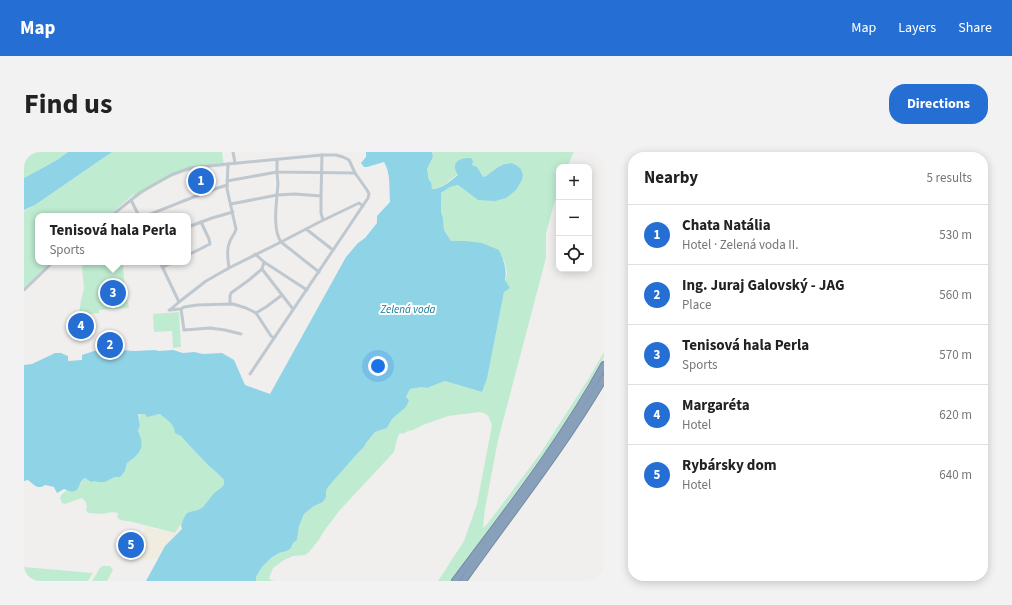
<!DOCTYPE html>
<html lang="en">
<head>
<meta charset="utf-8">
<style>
  body { margin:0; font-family:"Source Sans 3",sans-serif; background:#f2f2f2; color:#222 }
  .controls { position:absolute; right:12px; top:12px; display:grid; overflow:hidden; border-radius:8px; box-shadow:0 2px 10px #0003 }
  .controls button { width:36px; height:36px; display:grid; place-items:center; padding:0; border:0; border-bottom:1px solid #e0e0e0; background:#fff; color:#222; font:20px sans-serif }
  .you { position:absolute; left:354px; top:214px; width:14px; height:14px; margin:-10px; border:3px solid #fff; border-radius:50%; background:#1a73e8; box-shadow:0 0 0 6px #1a73e833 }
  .badge { display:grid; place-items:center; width:26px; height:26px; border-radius:50%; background:#256fd4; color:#fff; font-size:13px; font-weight:700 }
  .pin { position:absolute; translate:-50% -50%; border:2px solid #fff; box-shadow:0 1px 4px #0006 }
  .popup { position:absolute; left:11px; top:61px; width:156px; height:52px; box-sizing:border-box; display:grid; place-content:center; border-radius:8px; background:#fff; filter:drop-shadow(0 1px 3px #0005); font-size:13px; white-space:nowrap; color:#767676 }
  .popup b { font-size:15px; color:#222 }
  .popup::after { content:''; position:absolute; left:50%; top:100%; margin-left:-8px; border:8px solid transparent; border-top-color:#fff }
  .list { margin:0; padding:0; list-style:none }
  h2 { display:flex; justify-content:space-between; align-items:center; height:52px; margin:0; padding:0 16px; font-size:17px }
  h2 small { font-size:13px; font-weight:400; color:#767676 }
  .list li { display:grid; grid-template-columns:26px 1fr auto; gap:12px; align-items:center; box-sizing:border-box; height:60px; padding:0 16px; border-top:1px solid #e0e0e0 }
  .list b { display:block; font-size:15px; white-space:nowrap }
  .list p { margin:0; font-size:13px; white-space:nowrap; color:#767676 }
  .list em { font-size:13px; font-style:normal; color:#767676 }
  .icon { flex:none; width:22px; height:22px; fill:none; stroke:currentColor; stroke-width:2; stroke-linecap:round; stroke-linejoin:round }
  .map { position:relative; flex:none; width:580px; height:429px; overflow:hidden; border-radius:16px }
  header { display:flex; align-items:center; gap:24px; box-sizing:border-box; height:56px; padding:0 20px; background:#256fd4; color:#fff }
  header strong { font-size:19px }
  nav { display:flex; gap:22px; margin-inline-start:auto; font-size:14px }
  .intro { display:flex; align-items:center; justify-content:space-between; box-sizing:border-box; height:96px; padding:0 24px }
  h1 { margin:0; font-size:28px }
  .button { padding:10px 18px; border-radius:16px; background:#256fd4; color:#fff; font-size:14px; font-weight:700 }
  main { display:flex; gap:24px; padding:0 24px }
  aside { flex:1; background:#fff; border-radius:16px; box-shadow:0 2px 10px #0003 }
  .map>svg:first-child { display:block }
  .green { fill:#bfecd1 }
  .sand { fill:#f1ece0 }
  .water { fill:#8fd3e6 }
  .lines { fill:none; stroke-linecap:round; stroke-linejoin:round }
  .motorway-casing { stroke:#748ba6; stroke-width:8 }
  .minor { stroke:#bfc8cf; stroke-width:3 }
  .motorway { stroke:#89a0ba; stroke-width:6 }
  .labels { text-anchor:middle; stroke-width:4; stroke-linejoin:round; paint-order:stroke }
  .water-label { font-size:11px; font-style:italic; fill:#157b98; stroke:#fff }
</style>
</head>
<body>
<header>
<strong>Map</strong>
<nav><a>Map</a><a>Layers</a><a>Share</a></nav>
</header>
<div class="intro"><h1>Find us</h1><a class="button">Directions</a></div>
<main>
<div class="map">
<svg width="580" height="429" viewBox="0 0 580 429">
  <rect width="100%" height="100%" fill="#f1eeee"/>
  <g class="green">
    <polygon points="0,0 44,0 33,8 0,26"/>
    <polygon points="88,0 198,0 200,14 183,15 155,21 132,33 108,48 110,42 84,64 14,64 14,110 27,110 0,136 0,59 11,53"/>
    <path d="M408,0h142l-7,15h-8v23l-6,17 -7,27v24l-48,182 -13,69 -2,19 5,-5 52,-69 49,-76 15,-26v5l-29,49 -30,46 -94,129h-13l26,-40 13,-37 15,-79c-4,-8 -2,-11 -12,-13l-32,4 -25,9 -10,5 -5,1 -5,3 -3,-1c-4,6 -4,13 -6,19l-55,59 -15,20 -6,10 -9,11 -4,3 -12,1 -9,4 -11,8 -4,10 2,2 5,1h-20v-4l6,-10 9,-9 8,-5 8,-2 4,-3 2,-5 4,-3 2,-14 5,-12 10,-8 9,-4 3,-5v-6l2,-4 29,-33 7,-7 2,-4 9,-11 12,-4 5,-9 14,-12v-10l4,-8 12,-2 5,1 18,-7 37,11 5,-13 17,-87 3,-20 -3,-12 -39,-19h-14l-7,-11 -1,-12 -2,-6v-19l9,-6 8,-2 20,15 28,-2 5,-35c-3,0 -5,0 -7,1 -9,2 -13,12 -22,13l-5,-10c-6,2 -12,4 -18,7 -11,6 -13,13 -28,15 0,-7 -3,-13 -4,-20l6,-12z"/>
    <path d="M59,110h47h-7c0,16 3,31 6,46l-14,1 -1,-3 7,-2 2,-2 -2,-20 -18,1v22l9,1 1,3 -14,1v3l-20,2 2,-15 3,-11 -2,-21z"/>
    <polygon points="155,160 157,195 149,196 148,179 130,180 129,162"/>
    <path d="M115,262c9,-1 11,3 21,0l8,5 11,16 2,1 6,7 22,23 7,6 8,8v4l-2,3 -8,6 -11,14 -5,3 -9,2c-5,7 -9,14 -14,21l-42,-11 -13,-2 -3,-3 1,-4 -5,-1 -11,2 -14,-1 -2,-3c2,-6 0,-8 -4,-12l-17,6 -3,-1 -2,-5 1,-3 6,-5 5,2 9,-8 1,-4 3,-2c19,6 23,4 40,-7l2,-8 5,-3 10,-15 -2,-9 -2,-5 2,-6z"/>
    <polygon points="78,414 86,414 89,418 83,429 68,429 76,416"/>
    <polygon points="0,415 69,421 64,429 0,429"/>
  </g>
  <polygon class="sand" points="157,373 158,377 141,394 135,406 110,408 114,391 117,389 121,375 151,381"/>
  <g class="water">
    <polygon points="44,0 88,0 11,53 0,58 0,26 33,8"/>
    <path d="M342,0h66l1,5 -6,12 2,11 2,2 1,7c11,-1 17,-7 26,-14 -8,-12 1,-18 13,-17l2,3 -1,4 5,2 6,10 3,-1 12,-9 6,-3 7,-1 5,2 5,4 2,6 -1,5 -6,10 -10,8 -11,3 -17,-1 -20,-15 -8,2 -9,6v19l2,6 1,12 7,11h14l17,2 17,7c5,11 8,19 6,30l5,8 -6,4 -17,87 -5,13 -37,-11 -18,7 -5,-1 -12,2 -4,8 3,3 -3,7 -14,12 -5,9 -12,4 -9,11 -2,4 -7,7 -29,33 -2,4v6l-3,5 -9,4 -10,8 -5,12 -2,14 -4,3 -2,5 -4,3 -8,2 -8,5 -9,9 -6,10v4h-110l19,-35 17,-17 -1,-4 2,-5 3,-6 3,-2 9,-2 5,-3 11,-14 8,-6 2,-3v-4l-8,-8 -7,-6 -22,-23 -6,-7 -6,-3c-1,-10 -8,-13 -15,-19l-13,3 -2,-3h-7l2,11 -2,6c2,4 5,12 3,17 -2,6 -9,12 -14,15l-2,8 -5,6h-5l-10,5h-6l-5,-1 -3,1 -6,-4 -3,2 -5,10 -5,2 -8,-3 -7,4 -3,-6 -9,-2c-7,5 -11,0 -17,-5l-4,1v-116l8,-1 23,-11h6l7,3v5l14,-1v-5l12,-4 26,-1 15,1 20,-1 4,1 14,-1 10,3 11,-1 9,2 19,-1 12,7 11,25 25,9 76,-137 12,-14 7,-5 12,-15v-7l13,-14c-1,-12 1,-29 -6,-40l-17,5h-3l-3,-4 5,-6z"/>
  </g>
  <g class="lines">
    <defs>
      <g id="motorway">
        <path d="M431,429c52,-70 107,-139 149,-216"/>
        <path d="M439,429c48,-68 99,-131 141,-203"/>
      </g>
    </defs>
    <use href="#motorway" class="motorway-casing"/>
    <g class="minor">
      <polyline points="209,0 211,11"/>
      <polyline points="253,8 253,20 331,21"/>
      <path d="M204,12l-1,25 9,40c-1,5 -4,7 -6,12 -4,9 -2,18 -1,27"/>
      <polyline points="203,29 253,20 254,32 253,43 207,52"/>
      <polyline points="297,44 298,3"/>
      <polyline points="107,48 115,64"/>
      <polyline points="87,64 117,40 147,23 166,16 204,12 298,3 312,3 319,5 325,8 331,21 343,38 345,42 344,46 226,222"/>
      <path d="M121,64c27,-10 54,-22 82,-31"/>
      <path d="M299,68l-2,-7v-17l-26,-2 -18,1c-1,13 -4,35 4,47 26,-14 52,-27 78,-39l4,3"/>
      <polyline points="164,75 188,66 209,60"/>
      <polyline points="282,77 309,98"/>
      <polyline points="231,102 240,110 283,138"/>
      <polyline points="164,103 186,92 185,87 177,70"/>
      <polyline points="136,110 155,150 146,158"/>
      <polyline points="240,110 238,117 269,157"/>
      <polyline points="139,115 150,110"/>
      <polyline points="0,138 29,110"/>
      <polyline points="155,150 182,129 205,116 257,90 295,120"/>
      <polyline points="206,151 206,144 207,141 225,128 238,117"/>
      <polyline points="157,157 160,178 186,176 201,178 217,182"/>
      <polyline points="145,158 157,157 160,155 173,153 209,152 222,156 232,161 247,184 250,186"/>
      <polyline points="232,161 242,155 258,143"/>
    </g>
    <use href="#motorway" class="motorway"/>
  </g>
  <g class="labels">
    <g class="water-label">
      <text x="384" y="161">Zelená voda</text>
    </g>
  </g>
</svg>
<div class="controls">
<button>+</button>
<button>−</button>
<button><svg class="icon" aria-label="locate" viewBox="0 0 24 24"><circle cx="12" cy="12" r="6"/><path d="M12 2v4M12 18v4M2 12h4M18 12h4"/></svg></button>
</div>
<div class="you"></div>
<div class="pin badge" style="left:177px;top:29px">1</div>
<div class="pin badge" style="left:86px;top:193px">2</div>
<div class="pin badge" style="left:89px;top:141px">3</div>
<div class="popup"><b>Tenisová hala Perla</b>Sports</div>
<div class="pin badge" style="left:57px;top:174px">4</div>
<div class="pin badge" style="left:107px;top:393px">5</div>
</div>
<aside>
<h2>Nearby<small>5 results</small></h2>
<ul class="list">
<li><span class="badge">1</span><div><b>Chata Natália</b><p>Hotel · Zelená voda II.</p></div><em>530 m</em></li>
<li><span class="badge">2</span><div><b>Ing. Juraj Galovský - JAG</b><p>Place</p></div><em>560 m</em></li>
<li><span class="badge">3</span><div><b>Tenisová hala Perla</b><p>Sports</p></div><em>570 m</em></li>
<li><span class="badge">4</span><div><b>Margaréta</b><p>Hotel</p></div><em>620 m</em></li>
<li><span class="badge">5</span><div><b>Rybársky dom</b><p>Hotel</p></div><em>640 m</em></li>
</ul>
</aside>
</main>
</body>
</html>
